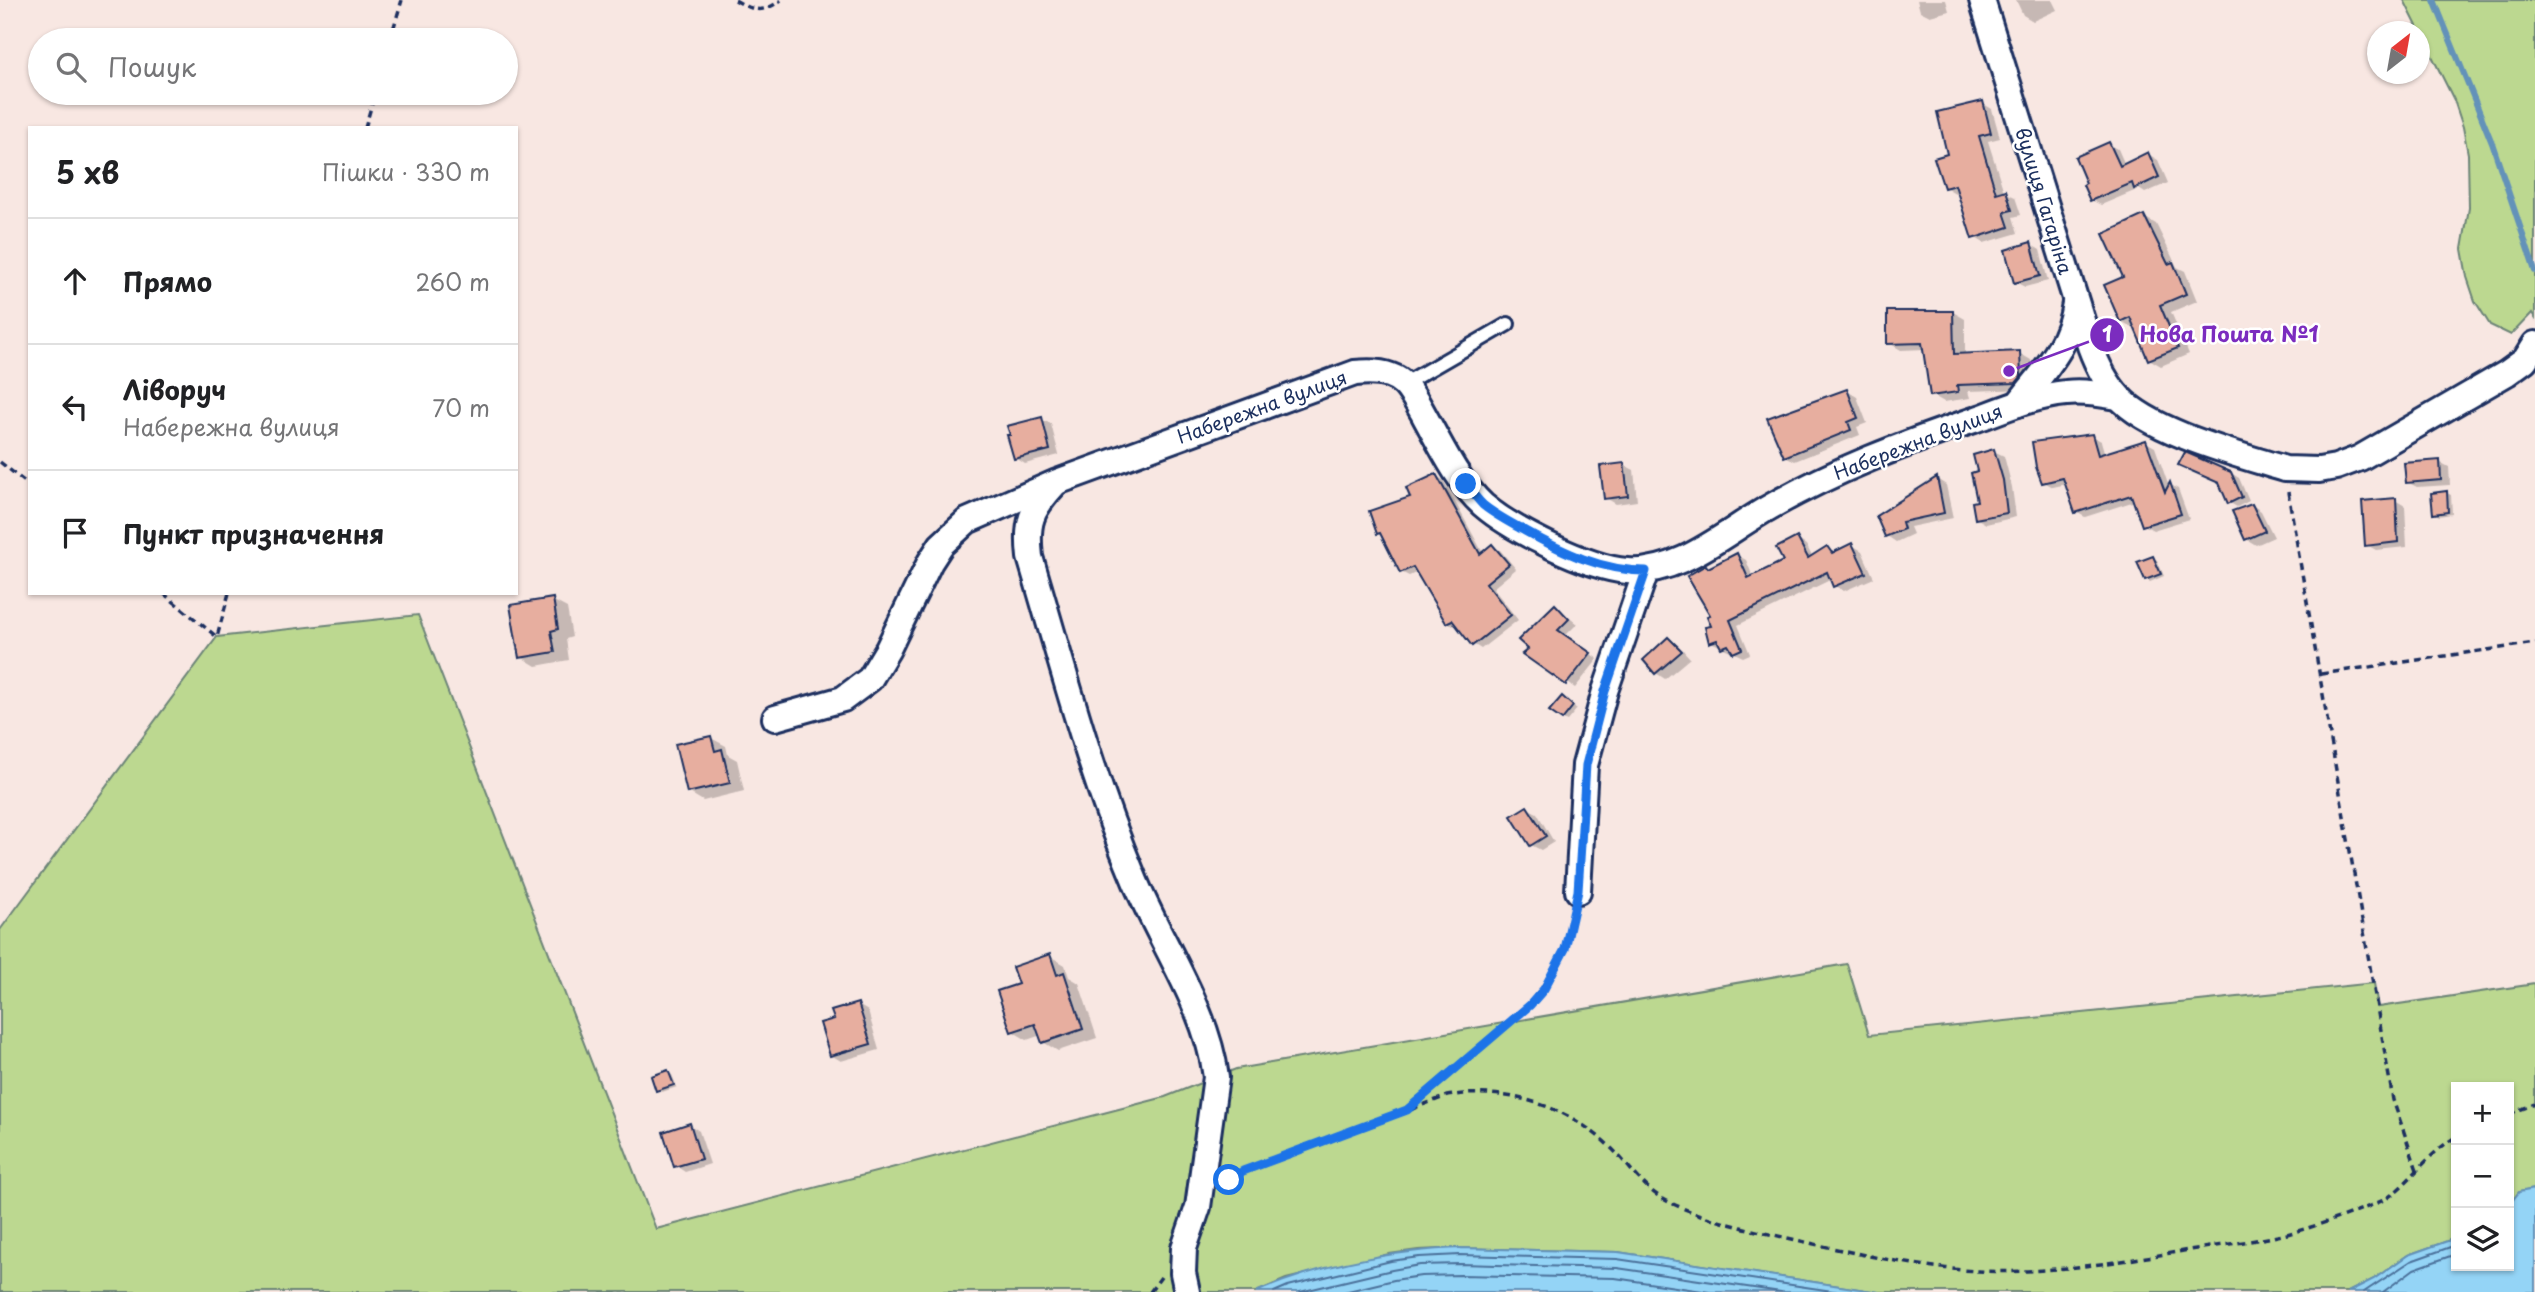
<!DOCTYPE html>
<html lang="uk">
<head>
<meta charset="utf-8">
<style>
  body { margin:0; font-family:"Playpen Sans",sans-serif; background:#f2f2f2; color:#202124 }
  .controls { position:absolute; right:21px; bottom:21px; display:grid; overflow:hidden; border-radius:0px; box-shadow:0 2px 5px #0004 }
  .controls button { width:63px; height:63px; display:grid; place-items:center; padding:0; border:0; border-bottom:2px solid #e0e0e0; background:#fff; color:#202124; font:35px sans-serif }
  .compass { position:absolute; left:2367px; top:21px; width:63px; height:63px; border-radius:50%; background:#fff; box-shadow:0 2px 5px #0004; rotate:31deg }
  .stop { position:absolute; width:21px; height:21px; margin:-16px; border:5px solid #1a73e8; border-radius:50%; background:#fff }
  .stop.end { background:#1a73e8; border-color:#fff; box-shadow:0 2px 7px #0008 }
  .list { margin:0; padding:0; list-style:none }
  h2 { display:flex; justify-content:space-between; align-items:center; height:91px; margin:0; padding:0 28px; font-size:30px }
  h2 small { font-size:23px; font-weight:400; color:#757577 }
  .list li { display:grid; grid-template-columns:46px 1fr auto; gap:21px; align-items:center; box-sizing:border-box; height:126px; padding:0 28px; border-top:2px solid #e0e0e0 }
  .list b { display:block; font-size:26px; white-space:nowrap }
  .list p { margin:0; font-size:23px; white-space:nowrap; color:#757577 }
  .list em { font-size:23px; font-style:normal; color:#757577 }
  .icon { flex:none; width:38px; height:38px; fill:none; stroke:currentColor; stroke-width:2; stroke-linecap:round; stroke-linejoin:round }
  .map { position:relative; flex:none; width:2535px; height:1292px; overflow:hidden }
  .search { position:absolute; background:#fff; box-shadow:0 2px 5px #0004; left:28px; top:28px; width:490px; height:77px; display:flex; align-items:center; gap:18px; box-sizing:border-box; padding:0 24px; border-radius:38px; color:#757577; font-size:26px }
  .panel { position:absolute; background:#fff; box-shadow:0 2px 5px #0004; left:28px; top:126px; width:490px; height:469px; border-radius:0px }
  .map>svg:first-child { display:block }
  .green { fill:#bcd890; stroke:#6c8477; stroke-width:2 }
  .water { fill:#94d4f6; stroke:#6492b9; stroke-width:2 }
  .shadow { fill:#0003 }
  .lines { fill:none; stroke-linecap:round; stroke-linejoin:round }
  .shore { stroke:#4b719b; stroke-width:2 }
  .stream { stroke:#6492b9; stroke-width:6 }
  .building { fill:#e7ae9f; stroke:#1b2f5e; stroke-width:2 }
  .lane-casing { stroke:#1b2f5e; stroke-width:18 }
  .street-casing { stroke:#1b2f5e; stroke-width:30 }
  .path { stroke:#1b2f5e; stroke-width:3.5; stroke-dasharray:7 5; stroke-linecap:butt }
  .lane { stroke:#fff; stroke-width:12 }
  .street { stroke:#fff; stroke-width:24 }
  .route { stroke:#1a73e8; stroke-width:9 }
  .labels { text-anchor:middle; stroke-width:5; stroke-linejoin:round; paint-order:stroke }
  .street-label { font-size:19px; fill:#1b2f5e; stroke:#fff }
  .leader { fill:none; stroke:#7b2cbf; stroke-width:2.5 }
  .callout-dot { fill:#7b2cbf; stroke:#fff; stroke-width:2.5 }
  .mark-label { font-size:21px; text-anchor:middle; font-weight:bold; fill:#fff }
  .callout-label { font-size:21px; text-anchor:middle; font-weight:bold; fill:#7b2cbf; stroke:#fff; stroke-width:5; stroke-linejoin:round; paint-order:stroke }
</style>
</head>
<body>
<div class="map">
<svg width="2535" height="1292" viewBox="0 0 2535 1292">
  <rect width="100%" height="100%" fill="#f8e7e2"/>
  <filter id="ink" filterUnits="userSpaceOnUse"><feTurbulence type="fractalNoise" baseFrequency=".0143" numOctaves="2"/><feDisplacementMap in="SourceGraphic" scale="14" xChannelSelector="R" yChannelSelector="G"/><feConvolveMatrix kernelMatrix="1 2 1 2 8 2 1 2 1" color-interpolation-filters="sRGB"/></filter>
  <g filter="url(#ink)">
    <g class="green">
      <polygon points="2404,0 2535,0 2535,318 2532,313 2511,335 2490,325 2475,301 2467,277 2462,249 2469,208 2468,154 2463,127 2454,100"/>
      <polygon points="418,615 656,1229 1165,1097 1236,1069 1847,964 1869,1035 2374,983 2378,1007 2535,984 2535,1189 2519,1192 2509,1205 2509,1087 2456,1087 2456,1238 2408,1255 2374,1279 2348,1292 1878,1292 1618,1252 1459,1248 1418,1250 1389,1254 1286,1279 1256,1292 0,1292 0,930 217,637"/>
    </g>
    <g class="water">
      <polygon points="2535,1189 2535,1292 2348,1292 2374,1279 2408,1255 2456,1238 2456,1266 2509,1266 2509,1205 2519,1192"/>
      <path d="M1459,1248l159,4 261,40h-623c63,-27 135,-41 203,-44z"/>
    </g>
    <g class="shadow">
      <polygon points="1917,0 1946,0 1949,11 1930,16 1920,11"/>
      <polygon points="2016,0 2052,0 2057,10 2033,21 2023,15"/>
      <polygon points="1982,103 1992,109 2000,138 1988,141 2004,192 2015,197 2021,215 2013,217 2018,233 1984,243 1974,237 1959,191 1955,193 1945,187 1949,155"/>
      <polygon points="2109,144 2118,149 2125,165 2148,154 2158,160 2168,183 2145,193 2139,189 2101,205 2091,200"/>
      <polygon points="2144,217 2156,224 2177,267 2185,271 2197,301 2171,312 2189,354 2161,366 2149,359 2136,326 2133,328 2121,321 2126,278"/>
      <polygon points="2030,244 2040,250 2048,281 2025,287 2015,282"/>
      <polygon points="1953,312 1965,319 1965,355 2019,353 2031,360 2032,384 2028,389 1968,391 1970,398 1944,402 1932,395 1925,349 1901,350 1889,343"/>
      <polygon points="1847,391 1857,397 1867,423 1857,427 1860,435 1795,461 1785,456"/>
      <polygon points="1041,419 1051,424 1059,455 1025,464 1016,458"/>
      <polygon points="2092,436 2101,441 2105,455 2146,442 2155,447 2169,487 2171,485 2178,489 2189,519 2153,530 2144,525 2135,501 2085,517 2076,512 2067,484 2053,487 2044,482"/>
      <polygon points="1994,451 2004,456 2012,487 2016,517 1986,524 1976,518 1979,503 1979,473"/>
      <polygon points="2439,462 2449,467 2450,485 2417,487 2407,482"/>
      <polygon points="1624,465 1634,470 1637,501 1616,504 1606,498"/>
      <polygon points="2231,473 2239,478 2249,501 2237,507 2230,503"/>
      <polygon points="1436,476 1443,480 1483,553 1492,546 1500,550 1516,569 1493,588 1518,620 1481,649 1473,644 1458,625 1455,626 1447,622 1418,572 1409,576 1401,572 1384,536 1378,533"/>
      <polygon points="1937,479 1946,485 1953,518 1910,527 1913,534 1896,542 1887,536"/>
      <polygon points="2447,493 2451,495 2452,514 2439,516 2435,513"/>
      <polygon points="2395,500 2405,506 2407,547 2376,550 2367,545"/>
      <polygon points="2252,505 2261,511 2274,537 2256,545 2246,539"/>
      <polygon points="1797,539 1806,545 1813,558 1827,549 1835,553 1852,545 1862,551 1874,578 1844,591 1835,586 1832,579 1738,625 1750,654 1743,657 1711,642 1713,627 1710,569 1737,555 1746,560 1753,577 1785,562"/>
      <polygon points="2153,558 2157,560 2164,576 2150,582 2146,579"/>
      <polygon points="552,600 567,608 572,637 566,639 569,660 536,666 521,657"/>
      <polygon points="1555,606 1577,624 1565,636 1598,659 1575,688 1525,654"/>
      <polygon points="1669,639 1678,645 1690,658 1665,679 1656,673"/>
      <polygon points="1566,700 1577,709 1567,721 1563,719"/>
      <polygon points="711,738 726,746 728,755 737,760 744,791 703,801 688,792"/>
      <polygon points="1527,808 1537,813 1554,842 1541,850 1531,845"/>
      <polygon points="1050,956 1065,965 1069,977 1079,983 1097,1038 1058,1051 1043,1042 1041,1035 1027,1040 1012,1031"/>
      <polygon points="858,1005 868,1011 879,1050 841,1061 831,1055 836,1021"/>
      <polygon points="668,1072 672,1075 677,1087 662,1092 658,1090"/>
      <polygon points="690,1125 699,1131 710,1164 685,1172 676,1166"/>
    </g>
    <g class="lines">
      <g class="shore">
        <polyline points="1274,1292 1288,1286 1391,1261 1419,1257 1460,1255 1617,1259 1839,1292"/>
        <polyline points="1300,1292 1392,1270 1420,1265 1460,1264 1617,1268 1781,1292"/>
        <polyline points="1344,1292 1394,1280 1421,1276 1460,1275 1615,1278 1709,1292"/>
        <polyline points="2364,1292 2411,1261 2456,1245"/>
        <polyline points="2383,1292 2414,1269 2456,1254"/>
      </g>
      <polyline class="stream" points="2434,0 2492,143 2535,271"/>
    </g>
    <g class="building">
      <polygon points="1983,101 1991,133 1979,136 1996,193 2006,190 2012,210 2004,212 2009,227 1972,239 1955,185 1944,188 1934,158 1947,154 1937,112"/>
      <polygon points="2109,142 2120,166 2148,152 2159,177 2134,189 2132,183 2090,201 2083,185 2086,183 2075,157"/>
      <polygon points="2144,215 2168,264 2173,262 2186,294 2160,305 2178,348 2148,360 2130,317 2120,322 2104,285 2123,277 2103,234"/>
      <polygon points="2031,242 2040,276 2014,283 2005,250"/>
      <polygon points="1887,311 1953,311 1954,354 2020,351 2021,377 2016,383 1957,385 1958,392 1930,396 1922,343 1887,344"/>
      <polygon points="1847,389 1858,418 1848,422 1851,430 1784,457 1767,418"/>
      <polygon points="1042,417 1050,450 1014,459 1007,435 1010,435 1007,426"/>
      <polygon points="2092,434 2098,455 2146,440 2165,492 2170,482 2181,514 2142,526 2131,495 2075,513 2063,478 2042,483 2036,467 2032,442"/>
      <polygon points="1994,449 2003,480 2007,513 1975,519 1972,502 1977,501 1971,473 1977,471 1973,455"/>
      <polygon points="2185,452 2231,472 2242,497 2228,504 2219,483 2178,465"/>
      <polygon points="2440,460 2441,480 2406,483 2404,463"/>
      <polygon points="1624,463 1628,496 1604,499 1600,466"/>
      <polygon points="1436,474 1480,554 1492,544 1509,564 1486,583 1511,615 1472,646 1452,620 1446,623 1413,567 1400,573 1380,533 1377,534 1369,511 1410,497 1406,488"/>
      <polygon points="1937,477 1944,513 1902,522 1904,529 1885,537 1876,516"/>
      <polygon points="2447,491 2448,512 2433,514 2431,493"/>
      <polygon points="2396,498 2398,542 2365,546 2362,501"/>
      <polygon points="2252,504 2265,531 2245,540 2232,511"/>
      <polygon points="1797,537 1808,558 1827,546 1832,553 1852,543 1866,573 1833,587 1827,572 1730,620 1742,649 1733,653 1728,645 1721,648 1717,640 1709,643 1705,627 1711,626 1707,616 1710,615 1687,576 1706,565 1708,568 1737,553 1748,578 1783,561 1776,548"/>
      <polygon points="2153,556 2161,574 2145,580 2137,562"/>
      <polygon points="553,598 558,629 551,631 555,652 519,658 510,605"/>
      <polygon points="1555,604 1569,619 1558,630 1591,653 1566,685 1522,654 1528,649 1518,640"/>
      <polygon points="1668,637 1682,651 1655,674 1643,660"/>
      <polygon points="1562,696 1573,706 1562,720 1549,711"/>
      <polygon points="711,736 715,751 722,749 730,783 687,793 675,744"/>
      <polygon points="1527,806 1546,836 1530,846 1511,816"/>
      <polygon points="1050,954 1057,975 1064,972 1083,1029 1042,1043 1035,1024 1011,1032 997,991 1018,984 1012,967"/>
      <polygon points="858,1003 871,1044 830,1056 820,1023 834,1019 831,1011"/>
      <polygon points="668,1070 674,1085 656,1091 651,1076"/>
      <polygon points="690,1123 701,1159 674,1167 663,1132"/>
    </g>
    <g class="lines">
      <defs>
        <polyline id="lane" points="1404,384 1508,324"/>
        <g id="street">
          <path d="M1982,0l108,346c7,19 15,36 29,51 31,35 121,58 166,72l34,1 17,-3 24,-9 147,-85 18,-13 10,-16"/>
          <path d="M2018,404c26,-34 51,-57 57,-101"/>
          <path d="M1054,485c-23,25 -28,37 -24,72 32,107 60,216 103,319 26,65 74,131 83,201l-18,130 -14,41 -1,25 4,19"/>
          <path d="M775,718l68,-19 27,-20 18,-30 42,-87 11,-17 26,-24 90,-39 298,-109c17,-2 38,-1 50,12 8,9 14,21 20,32 16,29 33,65 58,88 29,25 105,63 144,66 54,3 98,-39 143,-64 65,-37 133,-63 204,-87 30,-11 60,-24 92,-27 17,-2 35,1 52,4"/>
          <polyline points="1578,891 1585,765 1605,691 1646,571"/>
        </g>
      </defs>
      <use href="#lane" class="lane-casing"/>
      <use href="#street" class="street-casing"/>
      <g class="path">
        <path d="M735,0c19,11 27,14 46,0"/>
        <polyline points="390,40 402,0"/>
        <polyline points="365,128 375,93"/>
        <polyline points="0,462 30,486"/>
        <polyline points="2288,492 2393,1100 2417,1170"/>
        <polyline points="163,593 217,637 229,593"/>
        <polyline points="2321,674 2535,643"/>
        <polyline points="1409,1108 1529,1005 1555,971 1565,949 1575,910"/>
        <polyline points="2509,1114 2535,1104"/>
        <path d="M1223,1185l20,-14 204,-75c57,-9 118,8 161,49 21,19 35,45 61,57 42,20 87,29 132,39 58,13 117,27 177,30 67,3 134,-8 199,-19 36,-6 74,-10 110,-18 33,-9 68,-21 99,-35 26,-18 42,-46 70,-62"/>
        <polyline points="1150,1292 1161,1277"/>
      </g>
      <use href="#lane" class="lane"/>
      <use href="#street" class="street"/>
    </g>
  </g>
  <g class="lines" filter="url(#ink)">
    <path class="route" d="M1229,1180l14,-9 164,-61 123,-105 14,-16 21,-40 13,-58 8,-126 19,-74 41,-120c-44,0 -83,-19 -121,-40 -14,-8 -30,-16 -42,-26 -6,-6 -12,-14 -17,-21"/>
  </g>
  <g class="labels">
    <g class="street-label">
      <text transform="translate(2044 201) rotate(73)" y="7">вулиця Гагаріна</text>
      <text transform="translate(1262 407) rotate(-20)" y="7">Набережна вулиця</text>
      <text transform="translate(1918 442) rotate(-21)" y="7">Набережна вулиця</text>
    </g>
  </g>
  <path class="leader" d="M2009 371L2107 335"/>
  <g class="callout-dot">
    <circle cx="2009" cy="371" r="7"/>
    <circle cx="2107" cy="335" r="18"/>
  </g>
  <g class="mark-label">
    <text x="2107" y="342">1</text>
  </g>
  <g class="callout-label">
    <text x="2229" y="342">Нова Пошта №1</text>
  </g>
</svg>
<div class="controls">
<button>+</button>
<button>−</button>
<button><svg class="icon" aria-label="layers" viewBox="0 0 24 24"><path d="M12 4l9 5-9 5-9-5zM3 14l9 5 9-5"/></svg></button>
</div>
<svg class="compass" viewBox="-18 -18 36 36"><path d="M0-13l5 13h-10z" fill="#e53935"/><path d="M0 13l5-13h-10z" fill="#757577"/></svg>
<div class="stop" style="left:1229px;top:1180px"></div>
<div class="stop end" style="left:1466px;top:484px"></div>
<div class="search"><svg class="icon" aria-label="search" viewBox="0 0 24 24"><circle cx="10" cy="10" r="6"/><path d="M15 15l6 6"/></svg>Пошук</div>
<section class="panel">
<h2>5 хв<small>Пішки · 330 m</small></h2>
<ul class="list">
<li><svg class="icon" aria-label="ahead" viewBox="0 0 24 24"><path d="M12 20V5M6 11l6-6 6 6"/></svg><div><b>Прямо</b></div><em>260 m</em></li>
<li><svg class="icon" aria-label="left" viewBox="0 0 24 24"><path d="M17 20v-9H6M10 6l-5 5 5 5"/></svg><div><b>Ліворуч</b><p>Набережна вулиця</p></div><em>70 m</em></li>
<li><svg class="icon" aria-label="arrive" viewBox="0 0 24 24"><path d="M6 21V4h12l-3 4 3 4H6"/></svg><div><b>Пункт призначення</b></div></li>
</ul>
</section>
</div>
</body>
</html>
